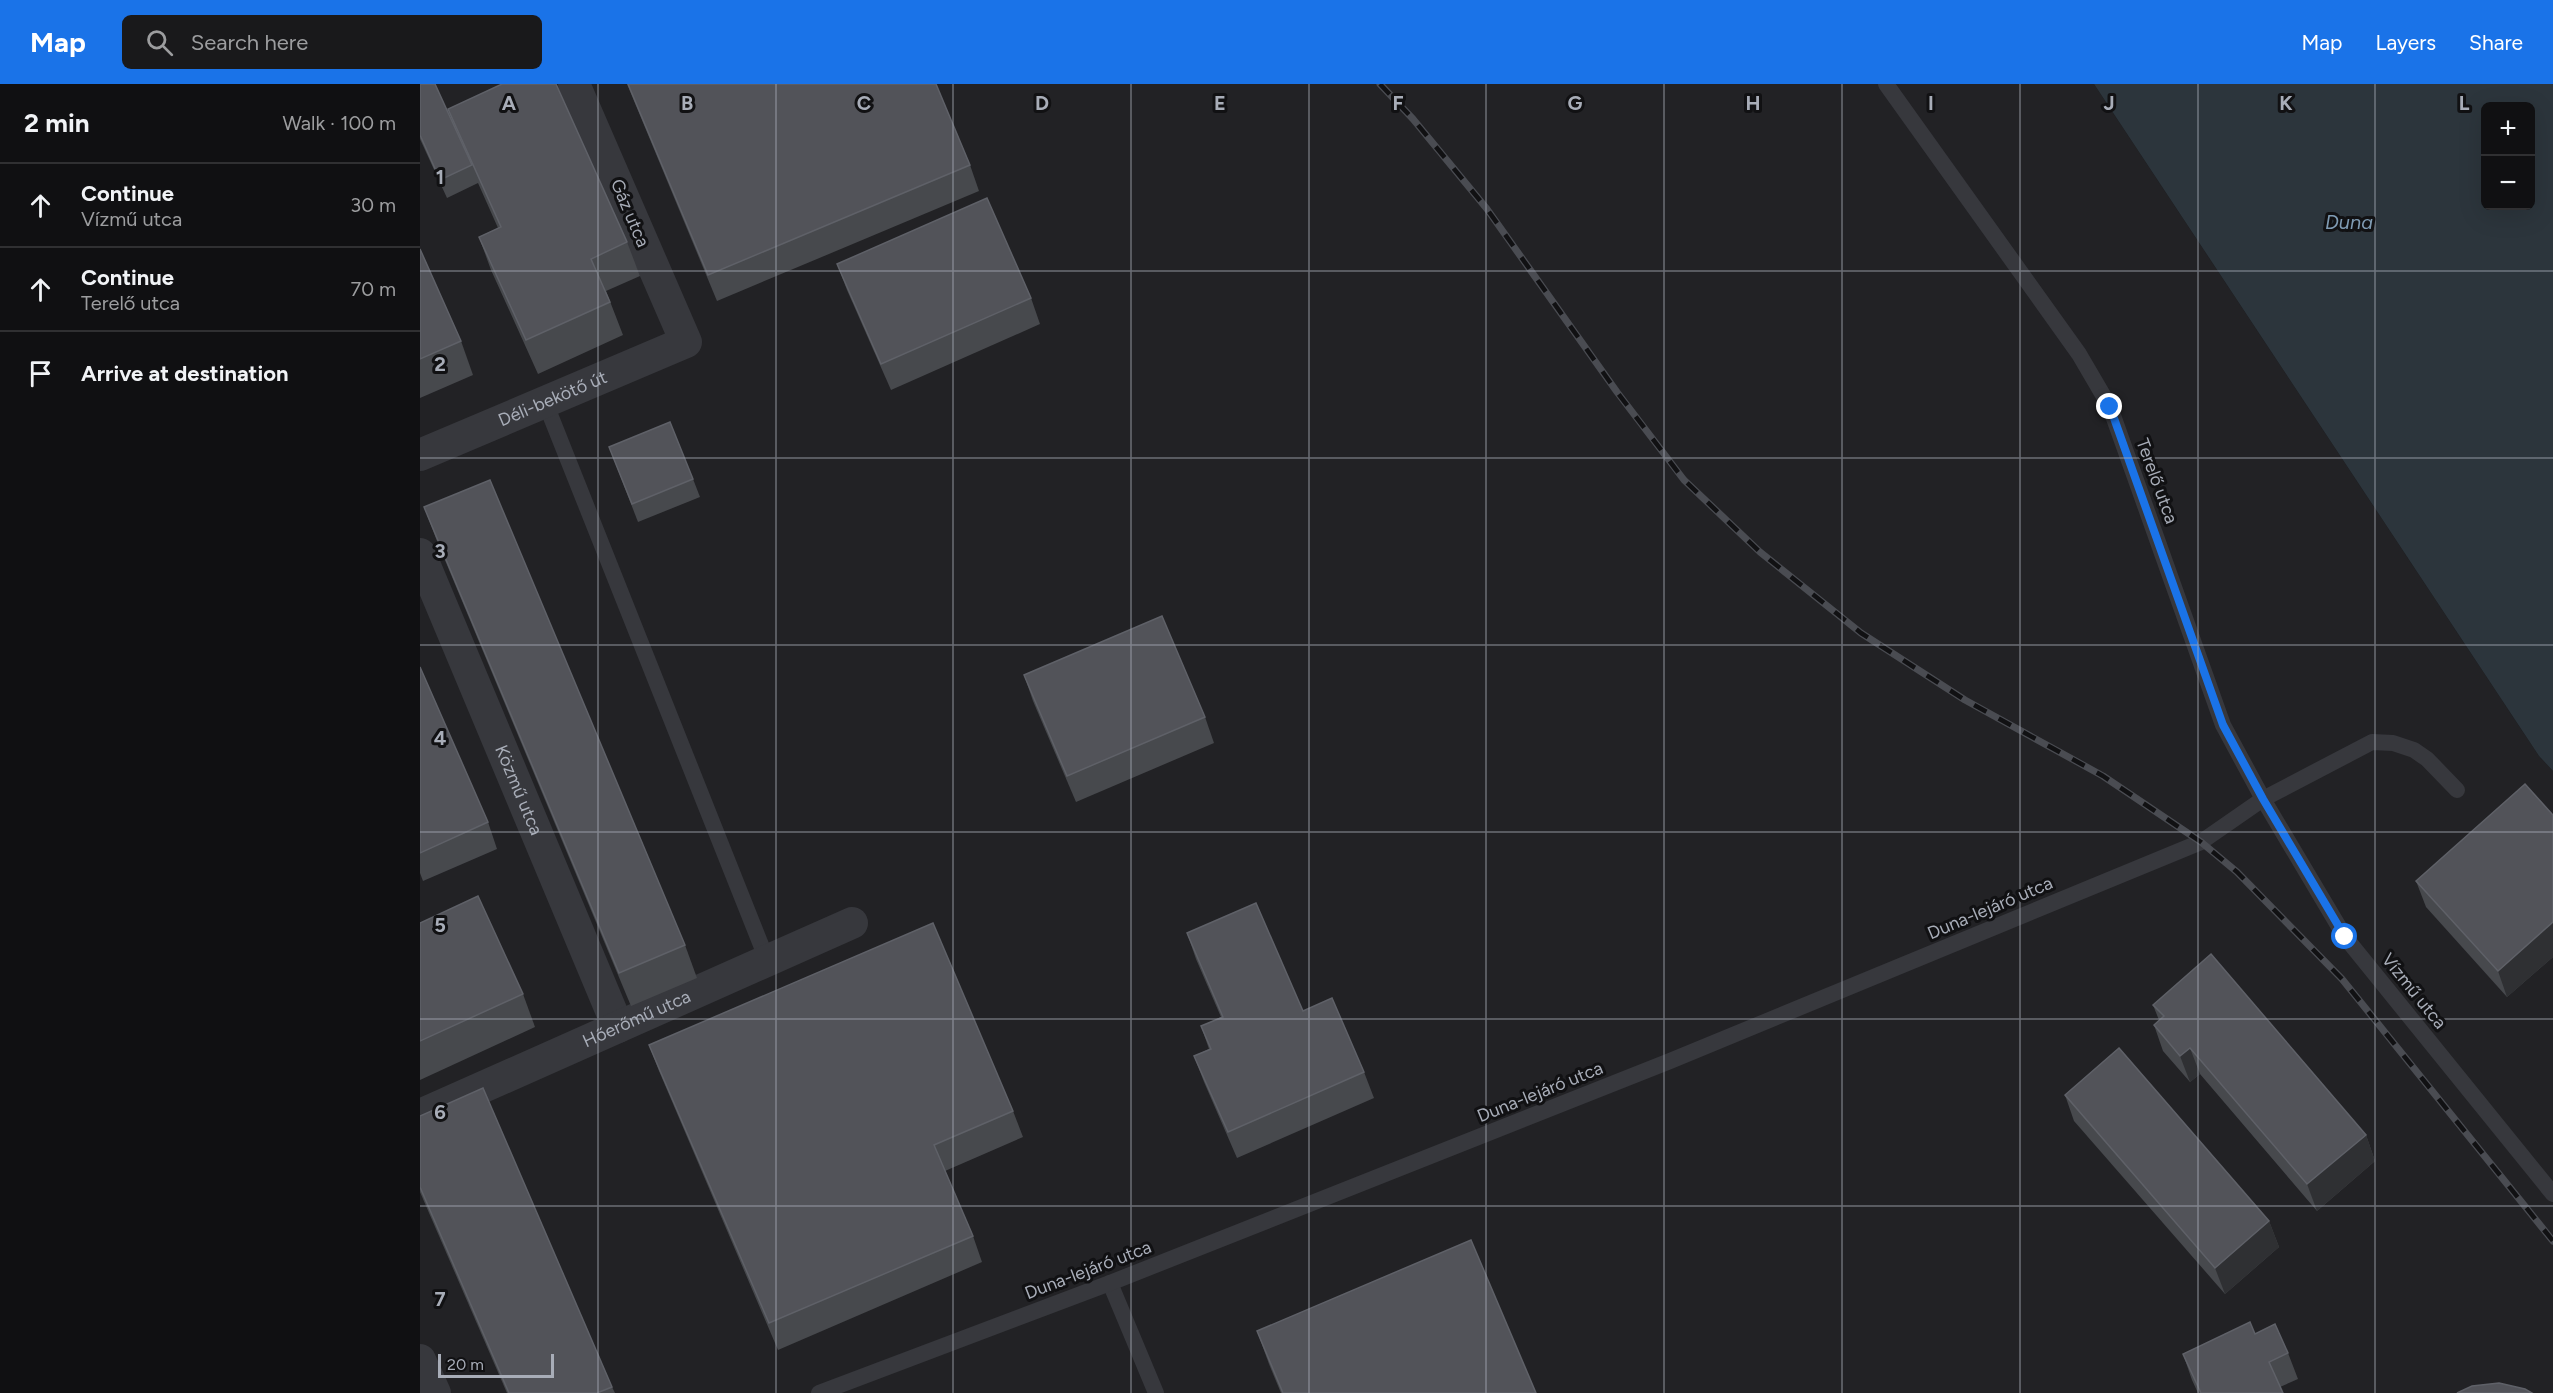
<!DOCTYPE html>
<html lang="en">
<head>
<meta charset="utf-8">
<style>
  body { margin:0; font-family:Figtree,sans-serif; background:#19191b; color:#f1f3f6 }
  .controls { position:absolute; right:18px; top:18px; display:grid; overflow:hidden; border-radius:9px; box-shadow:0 6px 24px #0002 }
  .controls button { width:54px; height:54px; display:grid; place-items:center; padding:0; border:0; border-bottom:2px solid #303032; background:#101012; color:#f1f3f6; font:30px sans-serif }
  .scale { position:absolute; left:18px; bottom:15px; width:116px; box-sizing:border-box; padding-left:6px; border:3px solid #a8adb8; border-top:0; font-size:16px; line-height:21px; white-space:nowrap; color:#a8adb8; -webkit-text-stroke:4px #111113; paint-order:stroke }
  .stop { position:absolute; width:18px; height:18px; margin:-14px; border:4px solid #1a73e8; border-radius:50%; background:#fff }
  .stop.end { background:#1a73e8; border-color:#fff; box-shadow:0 2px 6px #0008 }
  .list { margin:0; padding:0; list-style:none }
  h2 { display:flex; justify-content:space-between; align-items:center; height:78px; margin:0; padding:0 24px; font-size:26px }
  h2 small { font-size:20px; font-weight:400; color:#9c9d9f }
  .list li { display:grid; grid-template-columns:39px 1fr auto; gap:18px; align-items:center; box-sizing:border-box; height:84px; padding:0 24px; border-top:2px solid #303032 }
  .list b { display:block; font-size:22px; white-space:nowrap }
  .list p { margin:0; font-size:20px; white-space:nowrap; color:#9c9d9f }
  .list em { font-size:20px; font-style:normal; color:#9c9d9f }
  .icon { flex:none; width:33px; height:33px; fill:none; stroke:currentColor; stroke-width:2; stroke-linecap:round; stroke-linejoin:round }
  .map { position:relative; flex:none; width:2133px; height:1309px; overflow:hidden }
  header { display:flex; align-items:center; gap:36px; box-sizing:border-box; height:84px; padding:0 30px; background:#1a73e8; color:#fff }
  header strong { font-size:28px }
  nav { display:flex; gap:33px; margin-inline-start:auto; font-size:21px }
  .search { width:420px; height:54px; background:#19191b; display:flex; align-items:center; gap:15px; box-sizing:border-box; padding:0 21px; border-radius:9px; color:#9c9d9f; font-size:22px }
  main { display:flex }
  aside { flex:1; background:#101012 }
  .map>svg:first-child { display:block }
  .built { fill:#222225 }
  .water { fill:#2c353c; fill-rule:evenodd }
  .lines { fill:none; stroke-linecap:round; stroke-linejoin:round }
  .lane { stroke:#37383d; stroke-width:16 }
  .street { stroke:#37383d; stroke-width:32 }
  .rail-casing { stroke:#4a4c52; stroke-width:7 }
  .rail { stroke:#111113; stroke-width:4.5; stroke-dasharray:14; stroke-linecap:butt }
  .wall { fill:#47494d }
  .shaded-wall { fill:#2f3033 }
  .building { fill:#525359; stroke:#5f6168; stroke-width:1.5 }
  .route { stroke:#1a73e8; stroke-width:8 }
  .grid { fill:none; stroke:#a8adb8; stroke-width:1.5; stroke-opacity:0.55 }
  .labels { text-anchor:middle; stroke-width:6; stroke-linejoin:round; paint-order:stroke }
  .street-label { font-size:18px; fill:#a8adb8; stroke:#111113 }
  .water-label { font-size:20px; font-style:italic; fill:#7f9bb3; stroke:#111113 }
  .grid-label { font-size:20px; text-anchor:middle; font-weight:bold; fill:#a8adb8; stroke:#111113; stroke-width:6; stroke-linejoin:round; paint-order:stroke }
</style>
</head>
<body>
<header>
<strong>Map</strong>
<div class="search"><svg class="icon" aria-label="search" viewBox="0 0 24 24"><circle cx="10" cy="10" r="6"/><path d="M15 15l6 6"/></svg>Search here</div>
<nav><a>Map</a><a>Layers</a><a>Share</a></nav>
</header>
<main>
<aside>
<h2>2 min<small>Walk · 100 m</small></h2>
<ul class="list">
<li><svg class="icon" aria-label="ahead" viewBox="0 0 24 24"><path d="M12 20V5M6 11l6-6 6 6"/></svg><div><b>Continue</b><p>Vízmű utca</p></div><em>30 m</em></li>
<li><svg class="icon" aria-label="ahead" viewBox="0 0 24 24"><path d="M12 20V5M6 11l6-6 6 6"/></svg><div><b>Continue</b><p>Terelő utca</p></div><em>70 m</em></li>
<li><svg class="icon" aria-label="arrive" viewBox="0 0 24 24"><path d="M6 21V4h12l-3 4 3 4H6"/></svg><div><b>Arrive at destination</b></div></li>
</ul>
</aside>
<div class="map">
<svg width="2133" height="1309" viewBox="0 0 2133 1309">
  <rect width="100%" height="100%" fill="#161618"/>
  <polygon class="built" points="0,0 1674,0 2119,672 2133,687 2133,1309 0,1309"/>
  <path class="water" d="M1674,0h459v687l-14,-15zM2066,22h44v100h-44z"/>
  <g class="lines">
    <g class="lane">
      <polyline points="1466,0 1659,270 1690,323 1803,641 1843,715 1925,853 2133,1110"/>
      <polyline points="125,318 347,876"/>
      <polyline points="690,1199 736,1309"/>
      <polyline points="399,1309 690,1199 1250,977 1781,758 1843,715 1952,658 1973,659 1994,666 2007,675 2037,706"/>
    </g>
    <g class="street">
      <path id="s1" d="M0,371l266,-113 -112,-258"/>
      <path id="s2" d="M0,470l198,473"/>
      <path id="s3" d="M0,1031l432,-192"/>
      <polyline points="0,1276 15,1309"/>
    </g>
    <defs>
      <polyline id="rail" points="960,0 993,35 1067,125 1197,308 1264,396 1340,468 1441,549 1545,616 1683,692 1781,758 1817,788 1922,895 2133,1157"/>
    </defs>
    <use href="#rail" class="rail-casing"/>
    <use href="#rail" class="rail"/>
  </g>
  <g class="wall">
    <polygon points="0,0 32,37 28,25 207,158 220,192 186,207 203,251 118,290 71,186 59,153 78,144 58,99 27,114 0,55"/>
    <polygon points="207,0 516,0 550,81 559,107 297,217"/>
    <polygon points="0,165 41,257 53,291 0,314"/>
    <polygon points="417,180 611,214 620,240 471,306 427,206"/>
    <polygon points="189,363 273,395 280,413 218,438"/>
    <polygon points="4,423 265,861 277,894 211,922 17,457"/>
    <polygon points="0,583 68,738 77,765 3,797 0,789"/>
    <polygon points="604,591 785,633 794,659 656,718 613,617"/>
    <polygon points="2133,731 2133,873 2087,913 2006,823 1996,797"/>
    <polygon points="0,839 103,910 115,943 0,996"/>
    <polygon points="767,849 883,927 944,988 954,1014 817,1074 784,998 774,972 789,965 781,942 801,933 776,875"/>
    <polygon points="1733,921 1946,1051 1955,1077 1897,1127 1780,990 1770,998 1743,967 1734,941 1739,936"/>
    <polygon points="229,961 593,1027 603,1053 525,1087 553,1152 562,1178 358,1266 239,987"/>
    <polygon points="1645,1011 1849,1137 1859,1163 1805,1210 1654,1037"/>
    <polygon points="0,1032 192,1303 195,1309 87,1309 0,1108"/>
    <polygon points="837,1247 1116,1309 861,1309 849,1280"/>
    <polygon points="1835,1250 1868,1269 1878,1295 1860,1303 1863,1309 1778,1309 1772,1296 1763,1270"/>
  </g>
  <g class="shaded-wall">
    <polygon points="2133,838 2133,873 2087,913 2078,887"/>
    <polygon points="1770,964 1780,990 1770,998 1760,972"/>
    <polygon points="1946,1051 1955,1077 1897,1127 1887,1100"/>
    <polygon points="1849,1137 1859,1163 1805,1210 1795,1184"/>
  </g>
  <g class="building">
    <polygon points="0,0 15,0 52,81 20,96 0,51"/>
    <polygon points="82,0 136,0 207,158 171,175 190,218 106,256 59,153 81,143 28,25"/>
    <polygon points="208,0 516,0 550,81 288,191"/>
    <polygon points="567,114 611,214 461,280 417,180"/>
    <polygon points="0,165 41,257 0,275"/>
    <polygon points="250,338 273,395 212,420 189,363"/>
    <polygon points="70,396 265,861 199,889 4,423"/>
    <polygon points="742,532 785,633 647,692 604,591"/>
    <polygon points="0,583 68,738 0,769"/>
    <polygon points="2105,700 2133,731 2133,838 2078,887 1996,797"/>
    <polygon points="58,812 103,910 0,957 0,839"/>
    <polygon points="836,819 883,927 912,914 944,988 808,1048 774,972 791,965 781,942 803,933 767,849"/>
    <polygon points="513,839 593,1027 514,1061 553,1152 349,1239 229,961"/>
    <polygon points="1791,870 1946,1051 1887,1100 1770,964 1760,972 1734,941 1744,932 1733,921"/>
    <polygon points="1699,964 1849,1137 1795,1184 1645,1011"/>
    <polygon points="63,1004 192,1303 177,1309 89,1309 0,1103 0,1032"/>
    <polygon points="1051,1156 1116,1309 863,1309 837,1247"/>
    <polygon points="1830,1238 1835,1250 1855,1240 1868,1269 1849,1278 1863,1309 1781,1309 1763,1270"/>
    <polygon points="2079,1299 2105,1305 2112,1309 2037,1309 2052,1302"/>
  </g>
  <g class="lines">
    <polyline class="route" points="1690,323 1803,641 1843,715 1925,853"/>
  </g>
  <path class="grid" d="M178,0v1309M356,0v1309M533,0v1309M711,0v1309M889,0v1309M1066,0v1309M1244,0v1309M1422,0v1309M1600,0v1309M1778,0v1309M1955,0v1309M0,187h2133M0,374h2133M0,561h2133M0,748h2133M0,935h2133M0,1122h2133"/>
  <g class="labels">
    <g class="street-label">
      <text transform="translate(210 129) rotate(67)" y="6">Gáz utca</text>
      <text dy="6" stroke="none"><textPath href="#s1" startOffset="144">Déli-bekötő út</textPath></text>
      <text transform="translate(1737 397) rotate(70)" y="6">Terelő utca</text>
      <text dy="6" stroke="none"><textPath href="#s2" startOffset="256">Közmű utca</textPath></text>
      <text transform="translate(1570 824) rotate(-23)" y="6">Duna-lejáró utca</text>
      <text transform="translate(1994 907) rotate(51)" y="6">Vízmű utca</text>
      <text dy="6" stroke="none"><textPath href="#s3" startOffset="237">Hőerőmű utca</textPath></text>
      <text transform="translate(1120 1008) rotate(-22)" y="6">Duna-lejáró utca</text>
      <text transform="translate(668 1186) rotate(-21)" y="6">Duna-lejáró utca</text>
    </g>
    <g class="water-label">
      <text x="1929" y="145">Duna</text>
    </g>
  </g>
  <g class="grid-label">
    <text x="89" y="26">A</text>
    <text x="267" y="26">B</text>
    <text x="444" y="26">C</text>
    <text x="622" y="26">D</text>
    <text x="800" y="26">E</text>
    <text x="978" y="26">F</text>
    <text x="1155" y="26">G</text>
    <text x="1333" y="26">H</text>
    <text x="1511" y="26">I</text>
    <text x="1689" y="26">J</text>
    <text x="1866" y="26">K</text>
    <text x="2044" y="26">L</text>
    <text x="20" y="100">1</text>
    <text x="20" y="287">2</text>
    <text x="20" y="474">3</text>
    <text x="20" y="661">4</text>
    <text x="20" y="848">5</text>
    <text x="20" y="1035">6</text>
    <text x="20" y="1222">7</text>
  </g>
</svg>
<div class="controls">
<button>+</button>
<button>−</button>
</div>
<div class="scale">20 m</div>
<div class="stop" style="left:1925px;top:853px"></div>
<div class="stop end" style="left:1690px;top:323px"></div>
</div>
</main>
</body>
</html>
